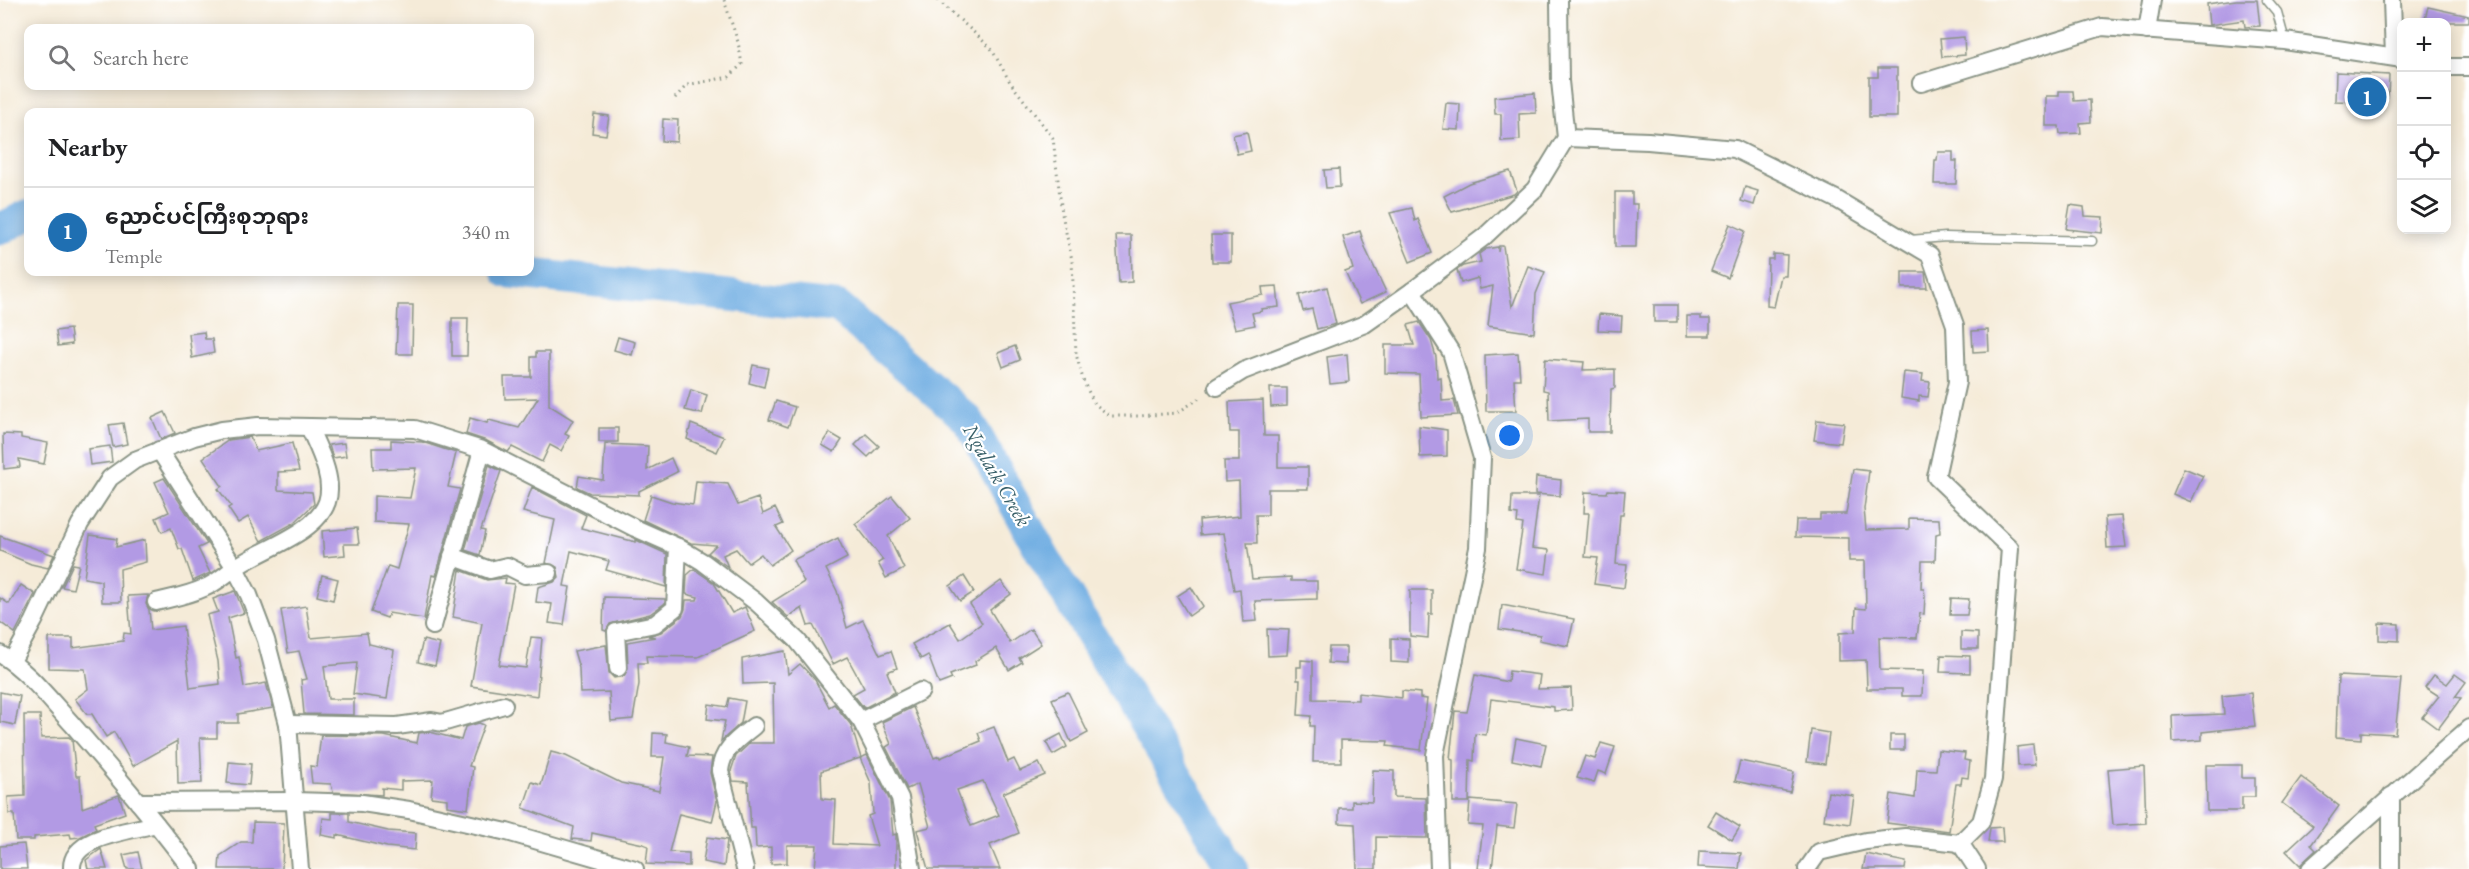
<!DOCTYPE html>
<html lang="en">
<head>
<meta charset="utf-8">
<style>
  body { margin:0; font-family:"EB Garamond","Noto Sans Myanmar",serif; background:#f6f6f6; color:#202124 }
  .controls { position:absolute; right:18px; top:18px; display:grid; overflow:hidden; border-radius:12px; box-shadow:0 3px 15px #0003 }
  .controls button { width:54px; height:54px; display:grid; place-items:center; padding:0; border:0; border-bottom:2px solid #e0e0e0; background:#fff; color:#202124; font:30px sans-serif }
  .you { position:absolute; left:1510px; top:436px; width:21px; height:21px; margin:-15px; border:4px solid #fff; border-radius:50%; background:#1a73e8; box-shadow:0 0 0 9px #1a73e833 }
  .badge { display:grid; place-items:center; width:39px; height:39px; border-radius:50%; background:#1f6fb2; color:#fff; font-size:20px; font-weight:700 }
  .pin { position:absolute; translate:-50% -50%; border:3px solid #fff; box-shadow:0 2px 6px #0006 }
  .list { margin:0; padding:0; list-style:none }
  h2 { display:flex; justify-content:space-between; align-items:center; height:78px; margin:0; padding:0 24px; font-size:26px }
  h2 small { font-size:20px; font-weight:400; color:#757577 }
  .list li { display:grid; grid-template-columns:39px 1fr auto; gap:18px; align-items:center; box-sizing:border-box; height:90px; padding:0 24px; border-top:2px solid #e0e0e0 }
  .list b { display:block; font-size:22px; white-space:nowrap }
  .list p { margin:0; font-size:20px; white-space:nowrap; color:#757577 }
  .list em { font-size:20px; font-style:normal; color:#757577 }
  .icon { flex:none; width:33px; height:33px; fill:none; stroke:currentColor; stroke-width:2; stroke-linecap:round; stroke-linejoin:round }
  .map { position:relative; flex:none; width:2469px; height:869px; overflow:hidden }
  .search { position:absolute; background:#fff; box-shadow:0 3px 15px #0003; left:24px; top:24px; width:510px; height:66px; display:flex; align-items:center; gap:15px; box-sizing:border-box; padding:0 21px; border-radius:12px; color:#757577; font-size:22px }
  .panel { position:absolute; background:#fff; box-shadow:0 3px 15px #0003; left:24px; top:108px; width:510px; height:168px; border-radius:12px }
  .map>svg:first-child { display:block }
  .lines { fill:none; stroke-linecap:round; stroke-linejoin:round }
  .river { stroke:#70ade2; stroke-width:32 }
  .building { fill:#b29ae4; fill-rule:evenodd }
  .service-casing { stroke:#8a9486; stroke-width:11 }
  .minor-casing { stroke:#8a9486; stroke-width:20 }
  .path { stroke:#8a9486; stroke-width:3; stroke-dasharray:1.5 4.5; stroke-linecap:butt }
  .service { stroke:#fff; stroke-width:8 }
  .minor { stroke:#fff; stroke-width:16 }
  .labels { text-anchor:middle; stroke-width:4.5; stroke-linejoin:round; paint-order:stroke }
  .water-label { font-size:21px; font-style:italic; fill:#375f68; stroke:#fff }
</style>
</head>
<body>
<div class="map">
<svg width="2469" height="869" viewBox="0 0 2469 869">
  <rect width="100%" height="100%" fill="#fff"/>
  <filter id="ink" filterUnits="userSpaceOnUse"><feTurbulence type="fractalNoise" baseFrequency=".0167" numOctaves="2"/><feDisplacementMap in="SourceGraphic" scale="12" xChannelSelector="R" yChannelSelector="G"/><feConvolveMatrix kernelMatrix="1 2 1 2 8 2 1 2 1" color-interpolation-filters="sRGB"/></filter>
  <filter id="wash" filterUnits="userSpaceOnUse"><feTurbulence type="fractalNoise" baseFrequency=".008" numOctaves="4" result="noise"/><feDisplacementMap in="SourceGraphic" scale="24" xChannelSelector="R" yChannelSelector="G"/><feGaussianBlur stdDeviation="1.35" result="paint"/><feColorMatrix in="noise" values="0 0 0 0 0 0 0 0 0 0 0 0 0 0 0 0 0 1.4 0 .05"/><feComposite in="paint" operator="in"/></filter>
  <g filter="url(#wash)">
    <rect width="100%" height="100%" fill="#f5ebd8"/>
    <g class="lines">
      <g class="river">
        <polyline points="0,229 28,215"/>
        <polyline points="507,272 838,307 968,420 1045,559 1233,869"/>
      </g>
    </g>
    <g id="blocks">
      <g class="building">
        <polygon points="2236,0 2257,0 2260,26 2245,27 2244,20 2209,25 2207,4"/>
        <polygon points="2428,7 2469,16 2469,22 2424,22"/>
        <polygon points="1964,37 1965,55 1942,57 1940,39"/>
        <polygon points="1878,68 1897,68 1897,117 1869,117 1869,77 1878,77"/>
        <polygon points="2336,72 2389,75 2388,97 2381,96 2380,103 2335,101"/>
        <polygon points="2059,91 2073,91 2074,101 2090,100 2091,122 2080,123 2081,133 2060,134 2059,126 2046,126 2046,96 2059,96"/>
        <polygon points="1535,93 1536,113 1519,114 1520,140 1501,141 1501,114 1495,114 1494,97"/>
        <polygon points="1446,103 1460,104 1459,130 1443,129"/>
        <polygon points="594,114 609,116 606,135 592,133"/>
        <polygon points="663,119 678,120 677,142 662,141"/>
        <polygon points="1247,132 1251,151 1237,154 1233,135"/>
        <polygon points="1938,152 1953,152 1953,161 1957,161 1956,184 1934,184 1935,160 1937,160"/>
        <polygon points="1339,169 1340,187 1326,188 1324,170"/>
        <polygon points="1510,171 1517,191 1514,194 1452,212 1444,196 1469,183"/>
        <polygon points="1745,187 1758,191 1754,205 1741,201"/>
        <polygon points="1615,192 1632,192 1632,204 1637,204 1636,247 1615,247"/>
        <polygon points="2070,205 2084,207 2085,216 2103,217 2102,233 2066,229"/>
        <polygon points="1412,208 1415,221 1418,219 1432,253 1410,262 1390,213"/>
        <polygon points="1730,224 1745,231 1728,278 1711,271"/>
        <polygon points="1360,231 1366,250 1386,292 1360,304 1345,272 1353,269 1343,237"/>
        <polygon points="1116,235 1131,235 1132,282 1119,283"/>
        <polygon points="1211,235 1231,235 1231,262 1212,262"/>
        <polygon points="1499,246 1503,246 1512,307 1528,266 1545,272 1536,294 1534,333 1488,326 1493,286 1480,289 1478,278 1461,283 1457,270 1463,266 1481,262 1479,254 1486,249 1498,247 1498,252"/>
        <polygon points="1773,254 1787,255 1786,276 1781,276 1774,307 1767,306 1768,259 1773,259"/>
        <polygon points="1902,272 1925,272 1927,288 1902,288"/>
        <polygon points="1277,286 1279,307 1261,309 1262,311 1252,313 1255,325 1235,329 1227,302 1263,295 1262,287"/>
        <polygon points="1327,287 1336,324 1317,329 1312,309 1303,311 1299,295"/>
        <polygon points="398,305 413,305 412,354 396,354"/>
        <rect x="1654" y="305" width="23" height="17"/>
        <polygon points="1599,314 1622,316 1621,331 1598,330"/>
        <polygon points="1687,316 1701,316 1701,319 1710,319 1710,336 1687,336"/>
        <polygon points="452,318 468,318 467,356 452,356"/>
        <polygon points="1419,322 1431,340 1436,357 1437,378 1441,377 1442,401 1454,400 1458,415 1421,417 1419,374 1385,373 1385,345 1414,345 1408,325"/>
        <polygon points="70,329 72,344 58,346 56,331"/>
        <polygon points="1988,330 1989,351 1973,352 1972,331"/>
        <polygon points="204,332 205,339 212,339 214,353 192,358 189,334"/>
        <polygon points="618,337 635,342 632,355 614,350"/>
        <polygon points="1015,346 1020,360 1003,367 998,353"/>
        <polygon points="536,352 549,352 549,405 573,420 565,434 569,436 561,451 550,445 542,462 512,447 508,452 487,441 466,434 470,418 487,423 489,420 519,428 538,398 505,399 504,377 531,377 531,357 536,357"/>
        <polygon points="1518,353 1520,379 1514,379 1516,411 1486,411 1485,355"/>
        <polygon points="1347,354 1349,382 1330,384 1327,357"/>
        <polygon points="1545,359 1584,362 1583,370 1615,369 1615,388 1611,389 1610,432 1588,432 1588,419 1549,421 1548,391 1543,390"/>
        <polygon points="753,365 768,368 764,387 749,383"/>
        <polygon points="1904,372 1923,374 1922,381 1930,382 1928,397 1919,396 1919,401 1901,398"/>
        <polygon points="1270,388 1287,388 1287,406 1271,407"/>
        <polygon points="691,390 707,395 702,414 685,410"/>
        <polygon points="1263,400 1264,436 1278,436 1278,467 1308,467 1308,489 1268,489 1268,515 1256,515 1257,543 1247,543 1252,579 1291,577 1291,581 1317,581 1317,599 1255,601 1257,621 1243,622 1240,589 1234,590 1224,533 1200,535 1199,520 1240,516 1239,481 1225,482 1224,461 1239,461 1239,432 1230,432 1229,402"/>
        <polygon points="776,401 795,407 788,427 769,420"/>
        <polygon points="165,412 175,433 161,439 152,418"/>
        <polygon points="1817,420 1844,423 1841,443 1814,440"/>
        <polygon points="123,423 127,444 113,447 109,425"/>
        <polygon points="691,424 724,437 717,452 687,439"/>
        <polygon points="1419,426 1447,430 1447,456 1420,457"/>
        <rect x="599" y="428" width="19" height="14"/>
        <polygon points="830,433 842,440 834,452 822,445"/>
        <polygon points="3,434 21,435 21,438 48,443 44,464 19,459 20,467 4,469"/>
        <polygon points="866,434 879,446 868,457 855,445"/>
        <polygon points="250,437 256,451 292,443 299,471 278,472 278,490 312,492 314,504 294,523 261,541 248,517 238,523 228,508 231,506 218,489 222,486 203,458 229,440"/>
        <polygon points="391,440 422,442 456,453 448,487 460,489 436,576 432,575 424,619 389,613 387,618 371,612 388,566 397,569 409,524 374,522 374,496 410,498 416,468 373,469 372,448 391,448"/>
        <polygon points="344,443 346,456 333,458 329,445"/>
        <polygon points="605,444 648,446 647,470 671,458 677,472 639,491 639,495 590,493 577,487 579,476 603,480"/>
        <polygon points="110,446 112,462 90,465 88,449"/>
        <polygon points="489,465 501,471 481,530 485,531 480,555 465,550"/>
        <polygon points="2184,468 2203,476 2191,502 2173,494"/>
        <polygon points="1853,469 1869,471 1864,509 1866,530 1909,529 1909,518 1939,519 1940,533 1936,534 1935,561 1922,561 1921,589 1924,589 1925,596 1924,614 1920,613 1917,638 1879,637 1880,670 1923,671 1922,696 1902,696 1902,689 1867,689 1866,660 1839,661 1839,633 1855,632 1856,608 1866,609 1865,561 1849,561 1849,538 1795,537 1796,520 1820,520 1820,514 1846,514"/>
        <polygon points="1536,477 1561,480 1560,496 1535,494"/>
        <polygon points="164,478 207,544 198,548 210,573 193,581 182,549 179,549 171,528 162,532 156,518 169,512 155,482"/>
        <polygon points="696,481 728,484 738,505 758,498 763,514 775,508 783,524 776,527 791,550 770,565 761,554 748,563 736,549 723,555 728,567 708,553 716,545 691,543 643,520 651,495 672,502 693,505"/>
        <polygon points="532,487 586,515 581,528 636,542 636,540 667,554 666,587 606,570 609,561 571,551 564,586 570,587 564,625 549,623 552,604 536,602 538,587 554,582 559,577 557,567 546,563 555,520 523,512"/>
        <polygon points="1608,490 1625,491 1623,515 1620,515 1616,564 1627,565 1624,588 1594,584 1598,558 1585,557 1589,513 1584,513 1585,492 1607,493"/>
        <polygon points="892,496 910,518 888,536 904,569 886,578 878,563 883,560 855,524"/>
        <polygon points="1512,496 1539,496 1532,548 1549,550 1546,574 1516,569 1523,524 1517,523 1518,515 1511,514"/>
        <polygon points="2122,516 2126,547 2107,548 2105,517"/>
        <polygon points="357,528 359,544 344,544 345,555 324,557 322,531"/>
        <polygon points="90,535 117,539 116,547 145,540 146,562 120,569 121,602 102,602 101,581 84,578"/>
        <polygon points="0,536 54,555 48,568 31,564 0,551"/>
        <polygon points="838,538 847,558 826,569 837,591 847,628 863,620 880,655 891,651 897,668 887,672 895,692 864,708 853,694 864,688 847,657 833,664 813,625 808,626 802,608 788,617 772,602 804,582 793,560"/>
        <polygon points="73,564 79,565 73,589 62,587"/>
        <polygon points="694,569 714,583 732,613 745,607 755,631 698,657 646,656 647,663 638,663 639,684 633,719 611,721 609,692 580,693 579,668 574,651 606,645 609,673 614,678 624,676 628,668 627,642 655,637 648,636 661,632 682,616 685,609 686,600 697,600 698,597 686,594 687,575"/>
        <polygon points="460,570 487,580 506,578 505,583 514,584 499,665 526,668 531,637 542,638 537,696 471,686 482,623 453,617"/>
        <polygon points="322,575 338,579 333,600 317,596"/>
        <polygon points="964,576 974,592 960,601 950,586"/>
        <polygon points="1001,581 1011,594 990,610 1010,643 1031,629 1041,644 1019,658 1022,662 1009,670 996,648 975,661 976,665 950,675 952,679 939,684 928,655 921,659 912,644 950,623 960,639 982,623 970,604"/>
        <polygon points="21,585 35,594 15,633 0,622 0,598 9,604"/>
        <polygon points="1191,587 1203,606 1189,616 1177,596"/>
        <polygon points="1410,590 1432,590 1432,614 1429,614 1428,638 1410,636"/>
        <polygon points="235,591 244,613 228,618 236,658 239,657 244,687 266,683 273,708 238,714 238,723 217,723 217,738 200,738 202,783 178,784 177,741 133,766 114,732 106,737 92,714 87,714 75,699 88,689 85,669 49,668 49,638 73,638 73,648 123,641 124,633 131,634 128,596 148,595 146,604 149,610 151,630 183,626 190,688 220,684 218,661 207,615 218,612 213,599"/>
        <polygon points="604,597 665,599 665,603 650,614 610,624 606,631 603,630"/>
        <polygon points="1951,598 1969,599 1967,615 1950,615"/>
        <polygon points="1502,605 1574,619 1568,646 1539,640 1540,635 1499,629"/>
        <polygon points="306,606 311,638 367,633 369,644 394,650 387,699 353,694 357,663 324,666 328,699 354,699 354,715 304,714 301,680 307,679 299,651 288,653 281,610"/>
        <polygon points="2379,623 2399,624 2399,641 2379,640"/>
        <polygon points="1267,629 1289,630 1287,655 1268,656"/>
        <polygon points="1961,632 1978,633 1978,649 1961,649"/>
        <polygon points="1391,638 1409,639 1409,663 1391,662"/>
        <polygon points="423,640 440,644 435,666 418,662"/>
        <polygon points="1329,647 1346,647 1346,664 1328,663"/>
        <path d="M785,651l3,23 12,-10 15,16 14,27 5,-3 17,21 10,33 6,-3 23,46 3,34 3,-1v35h-81l2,-24h-30v18l-16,1v-17l-15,1 -1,-20h-4l-3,-46 -15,-1 -2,-10 5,-15 14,-13h24l-1,-60 -30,1 -1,-25zM860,758l11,25 2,31 -5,2 9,30 -43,-2 2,-44 -14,-1 -1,-28z"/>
        <polygon points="1941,655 1970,656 1970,673 1940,672"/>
        <polygon points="1301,660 1313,661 1313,699 1358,700 1358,693 1402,698 1402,691 1420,693 1420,698 1427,699 1421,750 1387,746 1388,741 1341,740 1341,762 1313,762 1314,726 1310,726 1311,716 1298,715 1300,680 1297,680 1297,667 1301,667"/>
        <polygon points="1509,671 1540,675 1538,689 1571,688 1572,710 1554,711 1554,707 1491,699 1486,735 1475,734 1474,761 1470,760 1469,802 1453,802 1453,760 1450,759 1455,711 1467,712 1475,675 1508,682"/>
        <polygon points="2455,674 2466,682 2455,697 2461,698 2438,729 2422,717 2439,696 2425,687 2434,675 2447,684"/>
        <polygon points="2338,676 2401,679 2395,734 2361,732 2361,739 2336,737"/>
        <polygon points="0,692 20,696 15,725 0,722"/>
        <polygon points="1068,692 1088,733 1071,742 1052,699"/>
        <polygon points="2251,693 2255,726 2202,732 2202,740 2173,742 2172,716 2224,714 2222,696"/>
        <polygon points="729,698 745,701 741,723 721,741 725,721 707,719 709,704 727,707"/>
        <path d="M913,707l21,51 5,-2 1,2 41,-17 -3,-8 16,-6 14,35 6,-3 6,12 19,-8 6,12 -42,18 16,40 -29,12 10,24h-72l-11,-39 13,-3 -12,-43 -11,5 -21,-42 5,-3 -9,-22zM983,781l16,34 -28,11 -14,-36z"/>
        <polygon points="24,715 40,715 41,738 69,737 72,740 76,776 80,776 82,808 119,795 125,813 94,824 96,829 80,837 71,838 70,834 34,837 34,840 16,840 14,814 9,814 8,797 25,796"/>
        <polygon points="479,723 484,725 469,766 473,767 468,809 447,806 447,799 431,797 433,780 401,781 401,790 382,788 382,795 333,792 331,784 312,783 310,766 317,767 321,735 384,736 417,743 419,733 430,732 461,740 465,727"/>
        <polygon points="1811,730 1829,733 1825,764 1807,762"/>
        <polygon points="653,733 667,734 666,742 689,747 687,756 712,757 710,773 717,801 712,822 679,814 669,852 689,853 689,866 646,864 648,846 643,844 592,833 591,841 572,839 574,827 523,808 532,782 541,785 551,752 566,756 621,783 659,791 664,757 652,757"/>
        <polygon points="1061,734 1067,747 1053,755 1046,742"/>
        <rect x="1890" y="735" width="14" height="15"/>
        <polygon points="1516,738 1546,744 1541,766 1512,760"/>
        <polygon points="1601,743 1615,747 1606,774 1598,771 1594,783 1577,778 1585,756 1595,759"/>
        <polygon points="2033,745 2035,765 2018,766 2017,747"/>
        <polygon points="1938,750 1965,753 1964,760 1970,761 1968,778 1962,777 1961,784 1956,784 1949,831 1887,823 1891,794 1915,798 1917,769 1936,770"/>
        <polygon points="1740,761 1794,772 1790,792 1735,781"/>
        <polygon points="229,762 251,764 249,785 227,783"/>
        <polygon points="2206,765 2242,765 2242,778 2255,778 2255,797 2242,797 2242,811 2207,811"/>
        <polygon points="2144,766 2146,823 2113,825 2108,769"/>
        <polygon points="1373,770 1394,771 1394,797 1426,798 1427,838 1376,837 1376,869 1357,869 1355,824 1339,823 1339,808 1352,808 1352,801 1372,802"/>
        <polygon points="2301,777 2339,806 2311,845 2316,850 2300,865 2286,851 2313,826 2282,803"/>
        <polygon points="1828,792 1854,796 1850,824 1824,820"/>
        <polygon points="1470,800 1517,804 1514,828 1497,826 1492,869 1478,869 1483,826 1468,825"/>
        <polygon points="1716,812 1740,827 1732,840 1708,825"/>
        <polygon points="332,813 349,813 349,822 388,831 416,833 415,850 387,847 337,835 337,838 321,835 323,818 332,819"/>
        <polygon points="253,822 284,823 282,869 219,869 220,856 241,842 252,842"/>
        <polygon points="2002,827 2003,842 1988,842 1990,828"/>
        <polygon points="707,837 727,840 724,866 703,862"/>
        <polygon points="24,844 27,869 0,869 0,846"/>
        <polygon points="101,849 107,869 88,869 86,860"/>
        <polygon points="1699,851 1741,853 1739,869 1698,867"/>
        <polygon points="138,852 142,869 127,869 123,855"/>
        <polygon points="1866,854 1906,862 1905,869 1863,869"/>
      </g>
    </g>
  </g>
  <g filter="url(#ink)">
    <use href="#blocks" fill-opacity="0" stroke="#8a9486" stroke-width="1.5"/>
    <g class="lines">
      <defs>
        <g id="service">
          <polyline points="2267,0 2277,12 2285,41"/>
          <polyline points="1910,240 1946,237 2092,241"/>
        </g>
        <g id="minor">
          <polyline points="2392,0 2394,57"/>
          <polyline points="2147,31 2152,0"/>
          <polyline points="2446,67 2469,67"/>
          <polyline points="1921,83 2102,27 2285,41 2402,59"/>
          <polyline points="1566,138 1648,141 1735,149 1836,199 1930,255 1955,325 1957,382 1936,477 2010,548 1993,779 1981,822 1960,843 1905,837 1866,841 1819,852 1807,869"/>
          <polyline points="1217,387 1243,371 1365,324 1412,291"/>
          <polyline points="159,450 235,568 249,595 266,640 288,724 300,869"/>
          <polyline points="452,556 490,570 507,566 525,575 549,573"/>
          <path d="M156,602c16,-4 33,-7 48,-14 13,-5 20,-13 31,-20 26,-19 81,-34 92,-66 8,-23 -9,-54 -18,-75"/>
          <polyline points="433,626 482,450"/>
          <path d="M0,654c28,17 50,46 72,70 41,47 82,95 119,145"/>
          <polyline points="12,661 34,621 80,524 110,478 135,460 194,437 222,430 258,426 415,429 482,450 635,528 678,547 703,562 756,602 797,640 861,721 900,798 912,869"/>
          <polyline points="618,668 616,632 655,624 675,608 678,547"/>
          <polyline points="861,721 921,691"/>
          <polyline points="288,724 397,726 432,721 442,723 504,705"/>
          <polyline points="2391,796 2391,869"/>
          <polyline points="138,802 294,801 362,803 409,810 507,832 635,869"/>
          <polyline points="1960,843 1977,869"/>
          <path d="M72,869c-2,-33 60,-38 84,-45"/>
          <path d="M745,869l-25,-98c2,-22 18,-32 34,-45"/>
          <polyline points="1439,869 1435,755 1478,548 1482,458 1451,352 1412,291 1484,237 1535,189 1566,138 1560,81 1559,0"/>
          <polyline points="2310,869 2469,728"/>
        </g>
      </defs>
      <use href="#service" class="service-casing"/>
      <use href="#minor" class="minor-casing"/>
      <g class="path">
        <polyline points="938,0 991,48 1010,82 1053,138 1062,214 1072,260 1076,354 1084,383 1095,404 1110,416 1139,416 1177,413 1203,396"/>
        <polyline points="675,98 687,85 729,77 742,64 738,42 724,0"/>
      </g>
      <use href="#service" class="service"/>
      <use href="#minor" class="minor"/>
    </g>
  </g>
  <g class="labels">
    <g class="water-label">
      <text transform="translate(997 475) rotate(60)" y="7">Ngalaik Creek</text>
    </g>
  </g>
</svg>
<div class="controls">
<button>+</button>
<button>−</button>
<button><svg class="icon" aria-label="locate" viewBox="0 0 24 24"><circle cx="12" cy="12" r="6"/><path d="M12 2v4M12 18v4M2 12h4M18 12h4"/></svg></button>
<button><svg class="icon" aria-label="layers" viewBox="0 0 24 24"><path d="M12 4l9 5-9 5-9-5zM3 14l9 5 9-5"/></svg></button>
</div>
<div class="you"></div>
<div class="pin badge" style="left:2367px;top:97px">1</div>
<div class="search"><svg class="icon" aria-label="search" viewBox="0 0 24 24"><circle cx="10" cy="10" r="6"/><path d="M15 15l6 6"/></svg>Search here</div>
<section class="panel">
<h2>Nearby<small></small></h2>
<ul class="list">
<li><span class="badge">1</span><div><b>ညောင်ပင်ကြီးစုဘုရား</b><p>Temple</p></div><em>340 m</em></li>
</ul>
</section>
</div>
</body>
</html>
